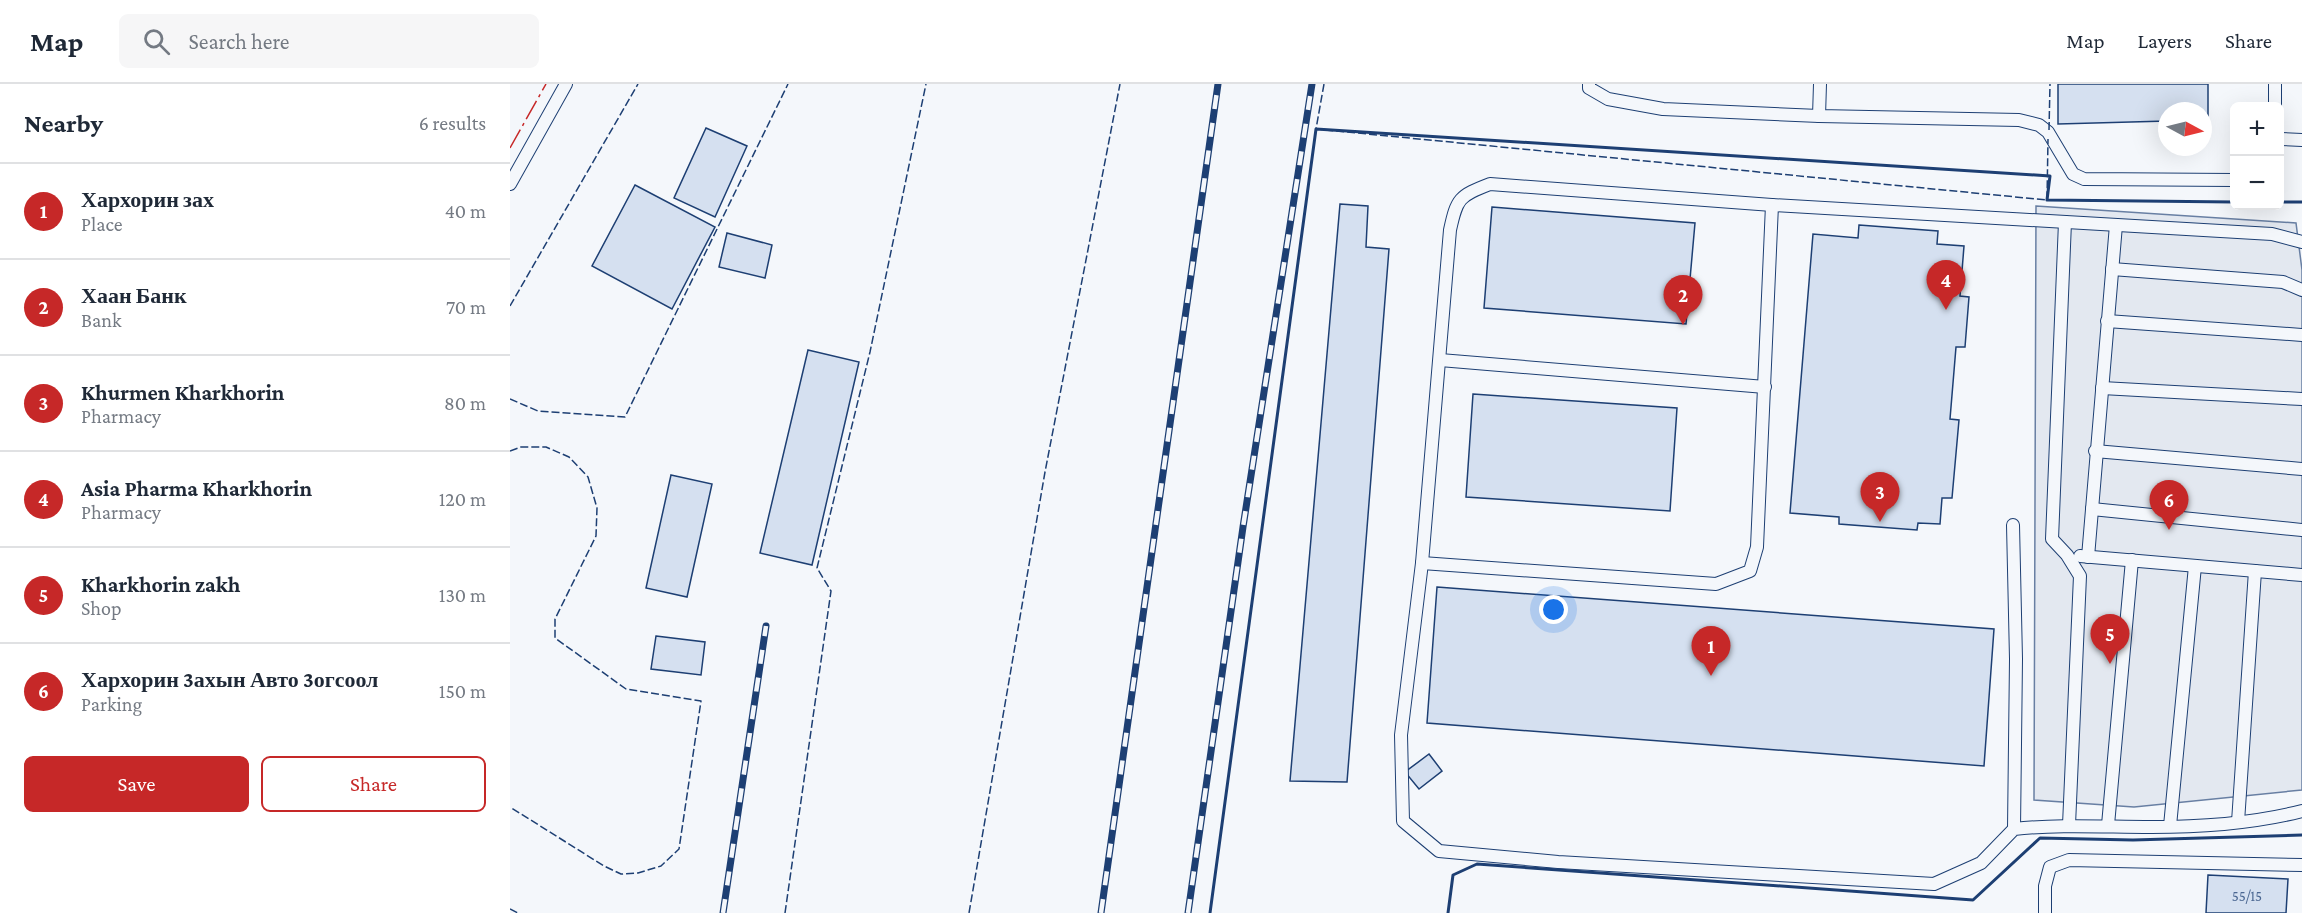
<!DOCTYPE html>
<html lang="en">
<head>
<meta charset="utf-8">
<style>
  body { margin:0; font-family:"Crimson Pro",serif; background:#f6f6f7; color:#1f2937 }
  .controls { position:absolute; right:18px; top:18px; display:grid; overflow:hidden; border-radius:9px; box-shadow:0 6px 24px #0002 }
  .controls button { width:54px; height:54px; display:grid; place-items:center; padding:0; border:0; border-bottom:2px solid #e0e1e3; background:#fff; color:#1f2937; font:30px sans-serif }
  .compass { position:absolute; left:1648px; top:18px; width:54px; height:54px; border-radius:50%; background:#fff; box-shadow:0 6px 24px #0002; rotate:97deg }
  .you { position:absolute; left:1044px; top:526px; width:21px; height:21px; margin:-15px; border:4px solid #fff; border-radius:50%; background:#1a73e8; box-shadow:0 0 0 9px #1a73e833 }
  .badge { display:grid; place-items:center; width:39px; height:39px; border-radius:50%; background:#c62828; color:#fff; font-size:20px; font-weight:700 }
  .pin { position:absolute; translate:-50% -50px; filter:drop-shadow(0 2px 3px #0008) }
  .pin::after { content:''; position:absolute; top:32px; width:21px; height:18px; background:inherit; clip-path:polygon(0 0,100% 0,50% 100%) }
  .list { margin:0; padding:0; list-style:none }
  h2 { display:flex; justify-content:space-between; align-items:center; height:78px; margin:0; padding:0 24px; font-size:26px }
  h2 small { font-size:20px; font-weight:400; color:#747a83 }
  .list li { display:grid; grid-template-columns:39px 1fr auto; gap:18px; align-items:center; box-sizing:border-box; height:96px; padding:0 24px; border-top:2px solid #e0e1e3 }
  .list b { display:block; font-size:22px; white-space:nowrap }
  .list p { margin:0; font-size:20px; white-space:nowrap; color:#747a83 }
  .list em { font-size:20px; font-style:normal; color:#747a83 }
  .actions { display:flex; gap:12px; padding:18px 24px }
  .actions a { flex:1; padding:14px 0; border:2px solid #c62828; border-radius:9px; text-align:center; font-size:21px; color:#c62828 }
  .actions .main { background:#c62828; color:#fff }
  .icon { flex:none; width:33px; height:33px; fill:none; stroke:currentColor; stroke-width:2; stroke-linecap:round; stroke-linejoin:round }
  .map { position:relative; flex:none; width:1792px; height:829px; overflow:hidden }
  header { display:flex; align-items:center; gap:36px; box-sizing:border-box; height:84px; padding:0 30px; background:#fff; border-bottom:2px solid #e0e1e3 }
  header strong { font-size:28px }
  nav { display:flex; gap:33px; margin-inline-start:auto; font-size:21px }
  .search { width:420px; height:54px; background:#f6f6f7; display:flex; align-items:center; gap:15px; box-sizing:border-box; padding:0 21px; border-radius:9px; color:#747a83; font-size:22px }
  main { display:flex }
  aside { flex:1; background:#fff }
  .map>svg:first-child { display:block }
  .parking { fill:#e3e8f0; stroke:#687fa3; stroke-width:1.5 }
  .building { fill:#d5e0f0; stroke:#1d3f73; stroke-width:1.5 }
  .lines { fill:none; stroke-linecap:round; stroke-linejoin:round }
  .service-casing { stroke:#1d3f73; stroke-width:14 }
  .service { stroke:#f4f7fb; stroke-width:12 }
  .rail-casing { stroke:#1d3f73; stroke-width:7 }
  .rail { stroke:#f4f7fb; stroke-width:4.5; stroke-dasharray:14; stroke-linecap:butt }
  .fence { stroke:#1d3f73; stroke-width:1.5; stroke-dasharray:8 3; stroke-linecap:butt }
  .wall { stroke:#1d3f73; stroke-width:3 }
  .power { stroke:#c62828; stroke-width:1.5; stroke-dasharray:21 4.5 3 4.5; stroke-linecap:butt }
  .labels { text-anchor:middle; stroke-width:4.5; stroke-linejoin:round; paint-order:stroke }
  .number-label { font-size:15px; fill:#4b6792 }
</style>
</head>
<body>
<header>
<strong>Map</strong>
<div class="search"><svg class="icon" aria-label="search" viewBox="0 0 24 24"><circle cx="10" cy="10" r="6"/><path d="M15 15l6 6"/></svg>Search here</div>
<nav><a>Map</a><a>Layers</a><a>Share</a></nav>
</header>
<main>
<aside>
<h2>Nearby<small>6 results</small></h2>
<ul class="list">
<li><span class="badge">1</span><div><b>Хархорин зах</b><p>Place</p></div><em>40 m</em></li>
<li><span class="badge">2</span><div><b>Хаан Банк</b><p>Bank</p></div><em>70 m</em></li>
<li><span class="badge">3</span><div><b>Khurmen Kharkhorin</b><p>Pharmacy</p></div><em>80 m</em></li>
<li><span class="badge">4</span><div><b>Asia Pharma Kharkhorin</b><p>Pharmacy</p></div><em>120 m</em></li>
<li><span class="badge">5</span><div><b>Kharkhorin zakh</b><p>Shop</p></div><em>130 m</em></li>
<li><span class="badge">6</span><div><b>Хархорин 3ахын Авто 3огсоол</b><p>Parking</p></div><em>150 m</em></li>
</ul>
<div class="actions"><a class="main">Save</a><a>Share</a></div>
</aside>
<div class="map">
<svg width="1792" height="829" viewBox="0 0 1792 829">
  <rect width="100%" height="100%" fill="#f4f7fb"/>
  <polygon class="parking" points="1526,122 1786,139 1792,186 1792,706 1624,723 1524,716"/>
  <g class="building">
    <polygon points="1548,0 1698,0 1698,36 1693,36 1693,27 1657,27 1657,37 1548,40"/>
    <polygon points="196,44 237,62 205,133 164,114"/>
    <polygon points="125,101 205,143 162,225 82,182"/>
    <polygon points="830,120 858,122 856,163 879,165 837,698 780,697"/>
    <polygon points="982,123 1185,139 1176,240 974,224"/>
    <polygon points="1349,141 1428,147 1427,160 1454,162 1450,212 1459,213 1455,263 1446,263 1440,335 1449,336 1442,414 1432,414 1430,440 1408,439 1407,446 1329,440 1329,433 1280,429 1303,150 1348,154"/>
    <polygon points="217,149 262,161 255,194 209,183"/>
    <polygon points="298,266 349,278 302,481 250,469"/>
    <polygon points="963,310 1167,324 1160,427 956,413"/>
    <polygon points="161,391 202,400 177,513 136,504"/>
    <polygon points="927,503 1484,545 1474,682 917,639"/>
    <polygon points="146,552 195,558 191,591 141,585"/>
    <polygon points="919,670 932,687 909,705 895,688"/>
    <polygon points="1698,791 1778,795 1776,829 1696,829"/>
  </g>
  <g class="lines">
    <defs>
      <g id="service">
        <polyline points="1079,0 1079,4 1098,15 1153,25 1309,32"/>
        <polyline points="1310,0 1309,32 1509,36 1529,41 1538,48 1563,90 1574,95 1724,96"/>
        <polyline points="1765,0 1765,22"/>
        <polyline points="1770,55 1792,56"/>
        <polyline points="0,100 56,0"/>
        <polyline points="1555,138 1542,455 1557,471 1570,492 1559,741"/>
        <path d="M1792,158l-30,-8 -500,-29 -282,-21c-31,12 -33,14 -40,46l-28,333 -21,172 2,86 36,30 119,11 376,22 47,-21 33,-34c46,-5 91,-2 137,-2 49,0 104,-4 151,-16"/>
        <polyline points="1602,185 1773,198 1792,206"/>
        <polyline points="1597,237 1792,251"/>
        <polyline points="930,276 1255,303"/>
        <polyline points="1592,304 1792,315"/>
        <polyline points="1585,367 1792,385"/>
        <polyline points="1582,425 1792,446"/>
        <polyline points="1503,441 1506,575 1504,745"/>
        <polyline points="1570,472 1792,491"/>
        <polyline points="1578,473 1606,141"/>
        <polyline points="912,479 1206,500 1240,487 1247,463 1262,121"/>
        <polyline points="1728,738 1745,487"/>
        <polyline points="1598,741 1622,476"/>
        <polyline points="1660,742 1685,482"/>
        <polyline points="1535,829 1535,802 1540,783 1559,776 1792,781"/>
      </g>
    </defs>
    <use href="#service" class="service-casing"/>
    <use href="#service" class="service"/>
    <defs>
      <g id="rail">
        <polyline points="213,829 256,542"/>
        <polyline points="591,829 708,0"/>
        <polyline points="678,829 733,443 802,0"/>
      </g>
    </defs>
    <use href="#rail" class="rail-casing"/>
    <use href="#rail" class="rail"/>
    <g class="fence">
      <polyline points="814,0 806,45 1537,116 1538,55"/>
      <polyline points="1539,46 1540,0"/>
      <polyline points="0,222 128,0"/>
      <polyline points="0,315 28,327 115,333 278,0"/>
      <polyline points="0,367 11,363 36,363 59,373 78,393 87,424 86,452 45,535 45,554 116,605 191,617 169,765 151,782 128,789 111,790 94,782 0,723"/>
      <polyline points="0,825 8,829"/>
      <polyline points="275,829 321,507 307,484 360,268 416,0"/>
      <polyline points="459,829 535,388 610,0"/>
    </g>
    <g class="wall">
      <polyline points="1770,118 1792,118"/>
      <polyline points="700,829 806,45 1540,92 1537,116 1724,118"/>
      <polyline points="938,829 943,791 967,780 1463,816 1530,754 1623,756 1792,751"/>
    </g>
    <polyline class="power" points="0,64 36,0"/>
  </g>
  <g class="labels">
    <g class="number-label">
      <text x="1737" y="817">55/15</text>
    </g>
  </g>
</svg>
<div class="controls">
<button>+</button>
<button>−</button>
</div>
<svg class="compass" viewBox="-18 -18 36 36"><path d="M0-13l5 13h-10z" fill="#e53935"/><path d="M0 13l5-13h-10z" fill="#747a83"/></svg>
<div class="you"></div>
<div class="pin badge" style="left:1201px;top:592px">1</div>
<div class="pin badge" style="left:1173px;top:241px">2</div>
<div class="pin badge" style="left:1370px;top:438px">3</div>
<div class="pin badge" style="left:1436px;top:226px">4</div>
<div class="pin badge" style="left:1600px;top:580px">5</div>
<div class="pin badge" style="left:1659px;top:446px">6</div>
</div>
</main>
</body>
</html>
